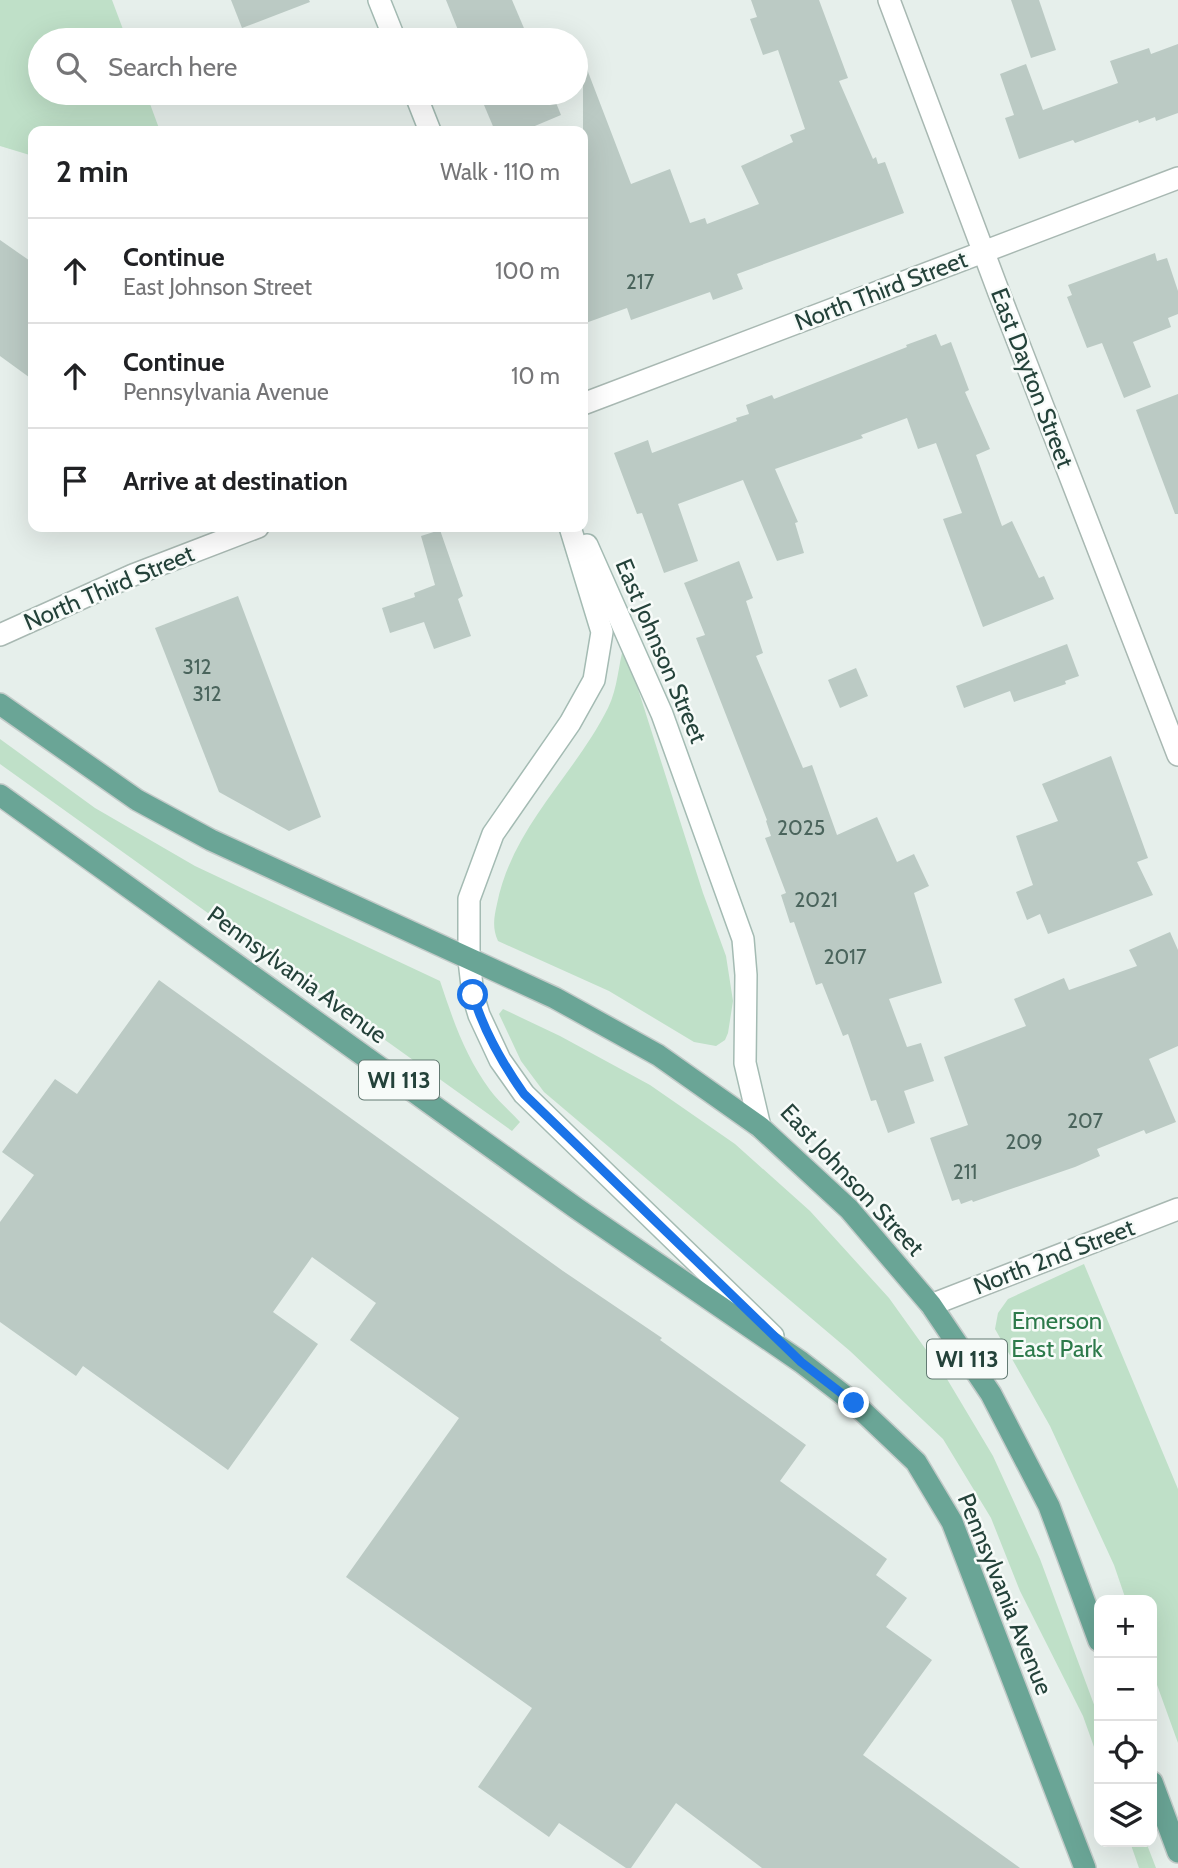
<!DOCTYPE html>
<html lang="en">
<head>
<meta charset="utf-8">
<style>
  body { margin:0; font-family:Cabin,sans-serif; background:#f2f2f2; color:#202124 }
  .controls { position:absolute; right:21px; bottom:21px; display:grid; overflow:hidden; border-radius:14px; box-shadow:0 7px 28px #0002 }
  .controls button { width:63px; height:63px; display:grid; place-items:center; padding:0; border:0; border-bottom:2px solid #e0e0e0; background:#fff; color:#202124; font:35px sans-serif }
  .stop { position:absolute; width:21px; height:21px; margin:-16px; border:5px solid #1a73e8; border-radius:50%; background:#fff }
  .stop.end { background:#1a73e8; border-color:#fff; box-shadow:0 2px 7px #0008 }
  .list { margin:0; padding:0; list-style:none }
  h2 { display:flex; justify-content:space-between; align-items:center; height:91px; margin:0; padding:0 28px; font-size:30px }
  h2 small { font-size:23px; font-weight:400; color:#757577 }
  .list li { display:grid; grid-template-columns:46px 1fr auto; gap:21px; align-items:center; box-sizing:border-box; height:105px; padding:0 28px; border-top:2px solid #e0e0e0 }
  .list b { display:block; font-size:26px; white-space:nowrap }
  .list p { margin:0; font-size:23px; white-space:nowrap; color:#757577 }
  .list em { font-size:23px; font-style:normal; color:#757577 }
  .icon { flex:none; width:38px; height:38px; fill:none; stroke:currentColor; stroke-width:2; stroke-linecap:round; stroke-linejoin:round }
  .map { position:relative; flex:none; width:1178px; height:1868px; overflow:hidden }
  .search { position:absolute; background:#fff; box-shadow:0 7px 28px #0002; left:28px; top:28px; width:560px; height:77px; display:flex; align-items:center; gap:18px; box-sizing:border-box; padding:0 24px; border-radius:38px; color:#757577; font-size:26px }
  .panel { position:absolute; background:#fff; box-shadow:0 7px 28px #0002; left:28px; top:126px; width:560px; height:406px; border-radius:14px }
  .map>svg:first-child { display:block }
  .green { fill:#bfe0c8 }
  .building { fill:#bbcac4 }
  .lines { fill:none; stroke-linecap:round; stroke-linejoin:round }
  .street-casing { stroke:#a8b8b2; stroke-width:24 }
  .secondary-casing { stroke:#a4bbb3; stroke-width:24 }
  .primary-casing { stroke:#c2cac8; stroke-width:24 }
  .street { stroke:#fff; stroke-width:21 }
  .secondary { stroke:#fff; stroke-width:21 }
  .primary { stroke:#6aa596; stroke-width:21 }
  .route { stroke:#1a73e8; stroke-width:9 }
  .labels { text-anchor:middle; stroke-width:5; stroke-linejoin:round; paint-order:stroke }
  .number-label { font-size:21px; fill:#4a645c }
  .shield { fill:#f7fbf9; stroke:#637a73; stroke-width:2 }
  .shield-label { font-size:23px; font-weight:bold; fill:#24423a }
  .street-label { font-size:24px; fill:#24423a; stroke:#f7fbf9 }
  .park-label { font-size:24px; fill:#2d7a4b; stroke:#f7fbf9 }
</style>
</head>
<body>
<div class="map">
<svg width="1178" height="1868" viewBox="0 0 1178 1868">
  <rect width="100%" height="100%" fill="#e6efeb"/>
  <g class="green">
    <polygon points="0,0 112,0 127,40 40,40 40,93 146,93 160,131 33,131 33,156 0,146"/>
    <path d="M624,645l79,248 23,63 7,45 -5,32 -3,7 -9,6 -22,-4 -85,-51 -111,-50c-6,-13 -4,-24 -1,-37 15,-77 77,-128 111,-196 10,-21 10,-42 16,-63z"/>
    <path d="M0,739l95,69 100,58 245,115c13,39 25,75 50,109 8,11 20,21 30,32l-8,9 -512,-367z"/>
    <polygon points="503,1009 560,1036 650,1085 735,1144 810,1211 889,1298 947,1379 993,1456 1040,1559 1099,1718 1099,1761 1083,1716 1020,1591 991,1518 943,1439 850,1351 544,1092 521,1061 499,1014"/>
    <polygon points="1084,1264 1178,1489 1178,1743 1152,1671 1152,1600 1126,1600 1114,1565 1050,1426 995,1329 998,1313 1008,1299"/>
    <polygon points="1130,1842 1146,1842 1156,1868 1139,1868"/>
  </g>
  <g class="building">
    <polygon points="231,0 309,0 310,2 242,28"/>
    <polygon points="446,0 512,0 529,40 462,40"/>
    <polygon points="751,0 819,0 848,78 839,81 873,159 876,157 878,164 885,162 904,213 737,274 743,289 713,300 710,292 631,320 627,308 583,324 583,64 585,64 631,184 670,169 690,223 705,218 707,224 759,204 741,166 793,142 790,135 805,129 778,50 763,55 750,19 757,17"/>
    <polygon points="1011,0 1039,0 1056,50 1031,58"/>
    <polygon points="1178,44 1178,113 1156,121 1155,117 1139,123 1138,120 1075,143 1073,140 1019,159 1005,118 1014,115 1000,74 1026,64 1043,110 1118,83 1110,61 1149,48 1151,54"/>
    <polygon points="512,93 552,93 561,115 523,131 495,131 484,105"/>
    <polygon points="0,240 33,263 33,380 0,356"/>
    <polygon points="1155,253 1157,261 1167,258 1178,291 1178,314 1168,318 1171,327 1133,342 1151,387 1124,398 1102,343 1087,348 1067,297 1072,295 1068,285"/>
    <polygon points="936,334 941,346 951,342 969,390 965,392 990,449 976,455 1002,526 1012,521 1039,578 1044,576 1054,599 983,627 943,519 962,513 936,443 918,449 907,418 861,435 863,438 775,469 798,522 795,523 804,553 777,561 743,480 678,504 698,561 664,573 642,513 637,514 614,453 648,440 652,453 737,421 736,418 749,414 746,405 772,395 774,399 907,347 906,345"/>
    <polygon points="1178,394 1178,514 1175,514 1136,410"/>
    <polygon points="440,530 463,596 458,599 471,636 434,649 424,622 390,633 382,608 415,597 414,593 435,585 421,536"/>
    <polygon points="739,561 753,598 746,601 763,653 756,656 803,768 812,765 837,835 877,817 897,862 914,854 929,886 914,893 942,983 889,999 907,1047 921,1043 934,1081 904,1091 915,1123 888,1133 876,1100 871,1101 848,1034 843,1036 822,983 816,985 794,922 790,923 781,895 786,893 765,838 771,836 766,821 767,820 696,638 705,635 684,583"/>
    <polygon points="238,596 321,817 289,831 219,792 155,628"/>
    <polygon points="1067,644 1079,676 1065,681 1066,684 1014,702 1010,691 964,708 956,686"/>
    <polygon points="856,668 868,696 840,708 828,680"/>
    <polygon points="1111,756 1148,858 1137,862 1153,895 1048,934 1040,914 1027,920 1016,892 1033,885 1016,836 1058,821 1042,784"/>
    <polygon points="1170,932 1178,950 1178,1046 1149,1059 1176,1122 1146,1134 1144,1130 1097,1149 1100,1156 1075,1167 973,1202 972,1200 961,1204 959,1199 952,1201 930,1138 968,1125 944,1057 1026,1026 1014,999 1064,978 1069,990 1137,966 1129,950"/>
    <polygon points="159,980 563,1271 662,1338 660,1340 806,1445 780,1481 887,1559 876,1575 907,1598 886,1627 932,1660 863,1755 1020,1868 762,1868 676,1803 631,1868 626,1868 559,1823 549,1837 478,1787 532,1708 346,1577 459,1418 350,1340 376,1303 312,1257 273,1312 318,1344 228,1470 83,1366 76,1376 0,1322 0,1222 34,1175 2,1152 55,1079 77,1094"/>
  </g>
  <g class="lines">
    <defs>
      <g id="street">
        <polyline points="889,0 999,293 1178,755"/>
        <polyline points="583,404 1178,178"/>
        <polyline points="0,635 133,575 258,527"/>
        <polyline points="931,1305 1178,1209"/>
      </g>
      <g id="secondary">
        <polyline points="379,0 395,40"/>
        <polyline points="415,93 430,131"/>
        <polyline points="570,527 602,632 594,680 570,723 493,834 469,899 469,960 473,995 479,1015 500,1060 524,1094 773,1336"/>
        <polyline points="587,545 662,714 743,939 746,975 745,1063 760,1127"/>
      </g>
      <g id="primary">
        <polyline points="0,704 137,800 211,840 555,998 658,1055 760,1127 849,1209 931,1305 991,1394 1049,1506 1099,1641"/>
        <polyline points="0,795 576,1208 801,1362 854,1403 916,1462 952,1522 1085,1868"/>
        <polyline points="1152,1782 1178,1852"/>
      </g>
    </defs>
    <use href="#street" class="street-casing"/>
    <use href="#secondary" class="secondary-casing"/>
    <use href="#primary" class="primary-casing"/>
    <use href="#street" class="street"/>
    <use href="#secondary" class="secondary"/>
    <use href="#primary" class="primary"/>
  </g>
  <g class="lines">
    <path class="route" d="M473,995c11,37 29,68 51,99l277,268 53,41"/>
  </g>
  <g class="labels">
    <g class="number-label">
      <text x="640" y="289">217</text>
      <text x="197" y="674">312</text>
      <text x="207" y="701">312</text>
      <text x="801" y="835">2025</text>
      <text x="816" y="907">2021</text>
      <text x="845" y="964">2017</text>
      <text x="1085" y="1128">207</text>
      <text x="1024" y="1149">209</text>
      <text x="965" y="1179">211</text>
    </g>
    <g class="shield">
      <rect x="359" y="1060.5" width="80" height="39" rx="5"/>
      <rect x="927" y="1339.5" width="80" height="39" rx="5"/>
    </g>
    <g class="shield-label">
      <text x="399" y="1088">WI 113</text>
      <text x="967" y="1367">WI 113</text>
    </g>
    <g class="street-label">
      <text transform="translate(881 291) rotate(-21)" y="8">North Third Street</text>
      <text transform="translate(1032 378) rotate(69)" y="8">East Dayton Street</text>
      <text transform="translate(109 588) rotate(-23)" y="8">North Third Street</text>
      <text transform="translate(661 651) rotate(67)" y="8">East Johnson Street</text>
      <text transform="translate(297 975) rotate(36)" y="8">Pennsylvania Avenue</text>
      <text transform="translate(852 1180) rotate(47)" y="8">East Johnson Street</text>
      <text transform="translate(1054 1257) rotate(-21)" y="8">North 2nd Street</text>
      <text transform="translate(1005 1594) rotate(68)" y="8">Pennsylvania Avenue</text>
    </g>
    <g class="park-label">
      <text x="1057" y="1329">Emerson<tspan x="1057" dy="28">East Park</tspan></text>
    </g>
  </g>
</svg>
<div class="controls">
<button>+</button>
<button>−</button>
<button><svg class="icon" aria-label="locate" viewBox="0 0 24 24"><circle cx="12" cy="12" r="6"/><path d="M12 2v4M12 18v4M2 12h4M18 12h4"/></svg></button>
<button><svg class="icon" aria-label="layers" viewBox="0 0 24 24"><path d="M12 4l9 5-9 5-9-5zM3 14l9 5 9-5"/></svg></button>
</div>
<div class="stop" style="left:473px;top:995px"></div>
<div class="stop end" style="left:854px;top:1403px"></div>
<div class="search"><svg class="icon" aria-label="search" viewBox="0 0 24 24"><circle cx="10" cy="10" r="6"/><path d="M15 15l6 6"/></svg>Search here</div>
<section class="panel">
<h2>2 min<small>Walk · 110 m</small></h2>
<ul class="list">
<li><svg class="icon" aria-label="ahead" viewBox="0 0 24 24"><path d="M12 20V5M6 11l6-6 6 6"/></svg><div><b>Continue</b><p>East Johnson Street</p></div><em>100 m</em></li>
<li><svg class="icon" aria-label="ahead" viewBox="0 0 24 24"><path d="M12 20V5M6 11l6-6 6 6"/></svg><div><b>Continue</b><p>Pennsylvania Avenue</p></div><em>10 m</em></li>
<li><svg class="icon" aria-label="arrive" viewBox="0 0 24 24"><path d="M6 21V4h12l-3 4 3 4H6"/></svg><div><b>Arrive at destination</b></div></li>
</ul>
</section>
</div>
</body>
</html>
